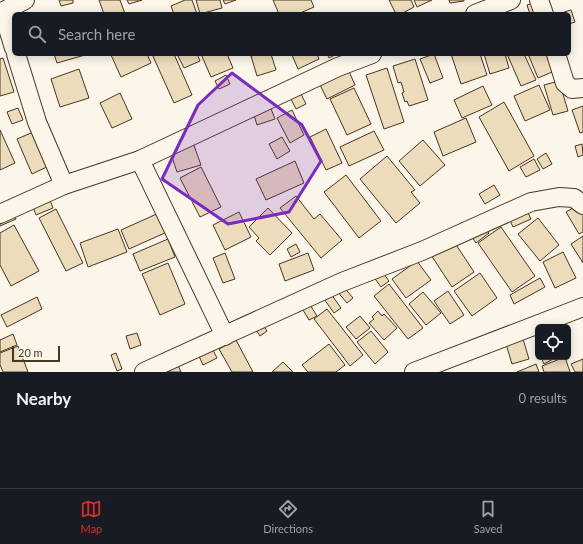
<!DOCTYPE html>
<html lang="en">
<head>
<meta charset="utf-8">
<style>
  body { margin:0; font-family:Lato,sans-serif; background:#20242c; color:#f1f3f6 }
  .controls { position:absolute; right:12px; bottom:12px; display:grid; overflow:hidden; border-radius:6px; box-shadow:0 2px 10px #0003 }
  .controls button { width:36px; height:36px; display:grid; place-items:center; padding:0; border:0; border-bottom:1px solid #363941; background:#171b24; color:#f1f3f6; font:20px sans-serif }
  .scale { position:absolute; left:12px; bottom:10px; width:48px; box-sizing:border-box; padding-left:4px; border:2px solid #4a3520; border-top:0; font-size:11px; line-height:14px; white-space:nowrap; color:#4a3520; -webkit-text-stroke:3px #fbf6e9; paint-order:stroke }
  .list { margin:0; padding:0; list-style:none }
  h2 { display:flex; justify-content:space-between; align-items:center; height:52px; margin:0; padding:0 16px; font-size:17px }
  h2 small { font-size:13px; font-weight:400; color:#9ea1a6 }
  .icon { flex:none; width:22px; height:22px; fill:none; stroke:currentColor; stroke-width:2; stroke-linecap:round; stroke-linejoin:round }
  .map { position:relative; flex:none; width:583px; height:372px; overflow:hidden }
  .search { position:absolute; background:#171b24; box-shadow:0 2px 10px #0003; left:12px; right:12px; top:12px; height:44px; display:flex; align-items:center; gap:10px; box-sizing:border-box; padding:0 14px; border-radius:6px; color:#9ea1a6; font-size:15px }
  .sheet { height:116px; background:#171b24 }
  nav { display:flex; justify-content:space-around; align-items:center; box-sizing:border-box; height:56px; border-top:1px solid #363941; background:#171b24; font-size:11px; color:#9ea1a6 }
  nav a { display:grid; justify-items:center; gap:2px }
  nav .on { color:#d93025 }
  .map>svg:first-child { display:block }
  .building { fill:#ecdcbc; stroke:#4a3520 }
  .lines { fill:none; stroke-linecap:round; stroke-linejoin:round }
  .minor-casing { stroke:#4a3520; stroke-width:20 }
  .minor { stroke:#fbf6e9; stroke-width:18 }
  .marked { fill:#7b2cbf; fill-opacity:0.2; stroke:#7b2cbf; stroke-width:3; stroke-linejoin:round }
</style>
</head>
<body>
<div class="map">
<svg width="583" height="372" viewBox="0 0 583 372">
  <rect width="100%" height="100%" fill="#fbf6e9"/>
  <g class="building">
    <polygon points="59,0 73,0 73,3 61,6"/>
    <polygon points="99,0 120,0 125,14 104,14"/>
    <polygon points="127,0 142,0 129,4"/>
    <polygon points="185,0 192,0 197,14 174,14 171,6"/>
    <polygon points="196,0 220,0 222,8 200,14"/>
    <polygon points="223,0 236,0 225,4"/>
    <polygon points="273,0 311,0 314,7 298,14 279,14"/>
    <polygon points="389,0 411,0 414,7 401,14 396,14"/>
    <polygon points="414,0 432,0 417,7"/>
    <polygon points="449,0 464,0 464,1 450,3"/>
    <polygon points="536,2 540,14 530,14 527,5"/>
    <polygon points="571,10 575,22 569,24 569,14 564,14 564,12"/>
    <polygon points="54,54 84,54 85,55 57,63"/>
    <polygon points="113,54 147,54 151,63 121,77 111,55"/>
    <polygon points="152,54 174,54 192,95 174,103"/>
    <polygon points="177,54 197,54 200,61 184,68"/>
    <polygon points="201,54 227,54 233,68 211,77"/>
    <polygon points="259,54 271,54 276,70 257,76 251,56"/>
    <polygon points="293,54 317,54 319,59 298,69 292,55"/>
    <polygon points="327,54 337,54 329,58"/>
    <polygon points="434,54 443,78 430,83 420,59"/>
    <polygon points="451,54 480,54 487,75 461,84"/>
    <polygon points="484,54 505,54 509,68 490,74"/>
    <polygon points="507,54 524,54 536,80 521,86"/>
    <polygon points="528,54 551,54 557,70 538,78"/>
    <polygon points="3,58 14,92 0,96 0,59"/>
    <polygon points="415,59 428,100 409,106 407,101 405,102 402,93 404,92 401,82 398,83 393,66"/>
    <polygon points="347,67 355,85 327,99 318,81"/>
    <polygon points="387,68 404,122 384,129 366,75"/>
    <polygon points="79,69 89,98 60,107 51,79"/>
    <polygon points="226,75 230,84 219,89 215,81"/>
    <polygon points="559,81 568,111 553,115 544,85"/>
    <polygon points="539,85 550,110 525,121 514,96"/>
    <polygon points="483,86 492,105 462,118 454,100"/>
    <polygon points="354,88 371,124 347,135 330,99"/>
    <polygon points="300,92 306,104 296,109 290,97"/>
    <polygon points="120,93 132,119 112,128 100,103"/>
    <polygon points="504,102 534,156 509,171 479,117"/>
    <polygon points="270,106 275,119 257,125 253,112"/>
    <polygon points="583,106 583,132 580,133 572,110"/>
    <polygon points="18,108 23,120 12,124 7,112"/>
    <polygon points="292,110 304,135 290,143 277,118"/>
    <polygon points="466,118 476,142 443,156 434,132"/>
    <polygon points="326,129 342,163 326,170 310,137"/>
    <polygon points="0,130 15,163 0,170"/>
    <polygon points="38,130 53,164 32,174 17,139"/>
    <polygon points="374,131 384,150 349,166 340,147"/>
    <polygon points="282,137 290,151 277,159 269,144"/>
    <polygon points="192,140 201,165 177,172 169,148"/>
    <polygon points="423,140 445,165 420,186 399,161"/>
    <polygon points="582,144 583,155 578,157 575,146"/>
    <polygon points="546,153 552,164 543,169 537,159"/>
    <polygon points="387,156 415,190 411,192 420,203 396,223 360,179"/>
    <polygon points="534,159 540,170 526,177 520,167"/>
    <polygon points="295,161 304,183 266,200 256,179"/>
    <polygon points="201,167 221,207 200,217 180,178"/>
    <polygon points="346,175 381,221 359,238 324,192"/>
    <polygon points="494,185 500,195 485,204 479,194"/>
    <polygon points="48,195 53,208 36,215 31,202"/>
    <polygon points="296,196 314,219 320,214 342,240 321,258 280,208"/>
    <polygon points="578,205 583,212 583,232 579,234 566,212"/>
    <polygon points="525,207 531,219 513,227 507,214"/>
    <polygon points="268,208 292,233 270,255 256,241 259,238 249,227"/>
    <polygon points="56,209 83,263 66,271 39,218"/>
    <polygon points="12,210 16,219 0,226 0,215"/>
    <polygon points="239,212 251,237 225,250 213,225"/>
    <polygon points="159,213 167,232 129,249 121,230"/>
    <polygon points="538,218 559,245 540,261 518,234"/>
    <polygon points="14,225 39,271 11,286 0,265 0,233"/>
    <polygon points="483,225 489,233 476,243 470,234"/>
    <polygon points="501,227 535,276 512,292 478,243"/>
    <polygon points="118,229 127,252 88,267 80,243"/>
    <polygon points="583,236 583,263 571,244"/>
    <polygon points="168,239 175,257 140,271 133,254"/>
    <polygon points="453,240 474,272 452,287 431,255"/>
    <polygon points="296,244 300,252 291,257 287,249"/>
    <polygon points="563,252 576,278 555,288 543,262"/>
    <polygon points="225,253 235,279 223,283 213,258"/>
    <polygon points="308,253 314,270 285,281 279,264"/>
    <polygon points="417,261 431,280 406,298 392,279"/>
    <polygon points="168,263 185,304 160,315 142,274"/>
    <polygon points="381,270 389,281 381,287 373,276"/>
    <polygon points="480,273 497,298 472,316 454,291"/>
    <polygon points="540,278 545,287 514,304 510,295"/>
    <polygon points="389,284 423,328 408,339 374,296"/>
    <polygon points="342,285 353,298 347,303 336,290"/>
    <polygon points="448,291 464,315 450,324 434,301"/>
    <polygon points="423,292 441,313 426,325 409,304"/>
    <polygon points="331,294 341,308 334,313 324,299"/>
    <polygon points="37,297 42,309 7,327 1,315"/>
    <polygon points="307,300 317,316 309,320 300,305"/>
    <polygon points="327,309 363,355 350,366 314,319"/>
    <polygon points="378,311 382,316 384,314 397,328 384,340 369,323 374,319 372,317"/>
    <polygon points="360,316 370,328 356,339 346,327"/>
    <polygon points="261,322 267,331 260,336 254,327"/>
    <polygon points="371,331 388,352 375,364 357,342"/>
    <polygon points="137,333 141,345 130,349 126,336"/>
    <polygon points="13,334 17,345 0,352 0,340"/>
    <polygon points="523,339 529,359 512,364 506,344"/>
    <polygon points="236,340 253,372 232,372 219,349"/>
    <polygon points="329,344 345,365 336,372 308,372 302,365"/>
    <polygon points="18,346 28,372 3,372 0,365 0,353"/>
    <polygon points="211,346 217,358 203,365 197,352"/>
    <polygon points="116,353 122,369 117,371 111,355"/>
    <polygon points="541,357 557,357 544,364"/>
    <polygon points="565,357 570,372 544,372 542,366"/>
    <polygon points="583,359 583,372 575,372 571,364"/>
    <polygon points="283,362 293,372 272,372"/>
    <polygon points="177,363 181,372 169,372 166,367"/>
    <polygon points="536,364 539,372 517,372"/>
  </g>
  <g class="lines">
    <defs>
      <g id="minor">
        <polyline points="539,0 544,14"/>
        <polyline points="3,12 14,48"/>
        <polyline points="0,13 25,0"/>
        <polyline points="475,14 511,0"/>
        <polyline points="16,54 37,122 64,185"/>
        <polyline points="556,54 565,83 572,89 583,88"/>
        <polyline points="140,160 225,336"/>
        <polyline points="0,214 64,185 140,160 338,67 372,54"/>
        <polyline points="144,372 342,282 422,251 531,202 559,197 574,198 583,205"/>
        <polyline points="414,372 583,307"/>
      </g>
    </defs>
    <use href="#minor" class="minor-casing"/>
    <use href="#minor" class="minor"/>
  </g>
  <path class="marked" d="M232,73l70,52 19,36 -32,51 -61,12 -66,-45 36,-74z"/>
</svg>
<div class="controls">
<button><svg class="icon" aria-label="locate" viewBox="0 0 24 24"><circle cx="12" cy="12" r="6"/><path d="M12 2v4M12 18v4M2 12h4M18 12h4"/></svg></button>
</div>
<div class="scale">20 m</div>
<div class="search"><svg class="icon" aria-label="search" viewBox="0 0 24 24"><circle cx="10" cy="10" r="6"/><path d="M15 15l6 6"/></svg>Search here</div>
</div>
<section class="sheet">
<h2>Nearby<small>0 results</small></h2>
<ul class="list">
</ul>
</section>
<nav>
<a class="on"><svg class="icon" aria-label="map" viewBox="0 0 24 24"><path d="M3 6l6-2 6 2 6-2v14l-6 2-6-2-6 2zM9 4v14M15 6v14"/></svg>Map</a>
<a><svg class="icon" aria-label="directions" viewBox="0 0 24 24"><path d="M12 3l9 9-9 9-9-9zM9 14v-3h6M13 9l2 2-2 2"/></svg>Directions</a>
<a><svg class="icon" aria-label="saved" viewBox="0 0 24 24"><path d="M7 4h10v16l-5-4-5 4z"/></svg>Saved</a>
</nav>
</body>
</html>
